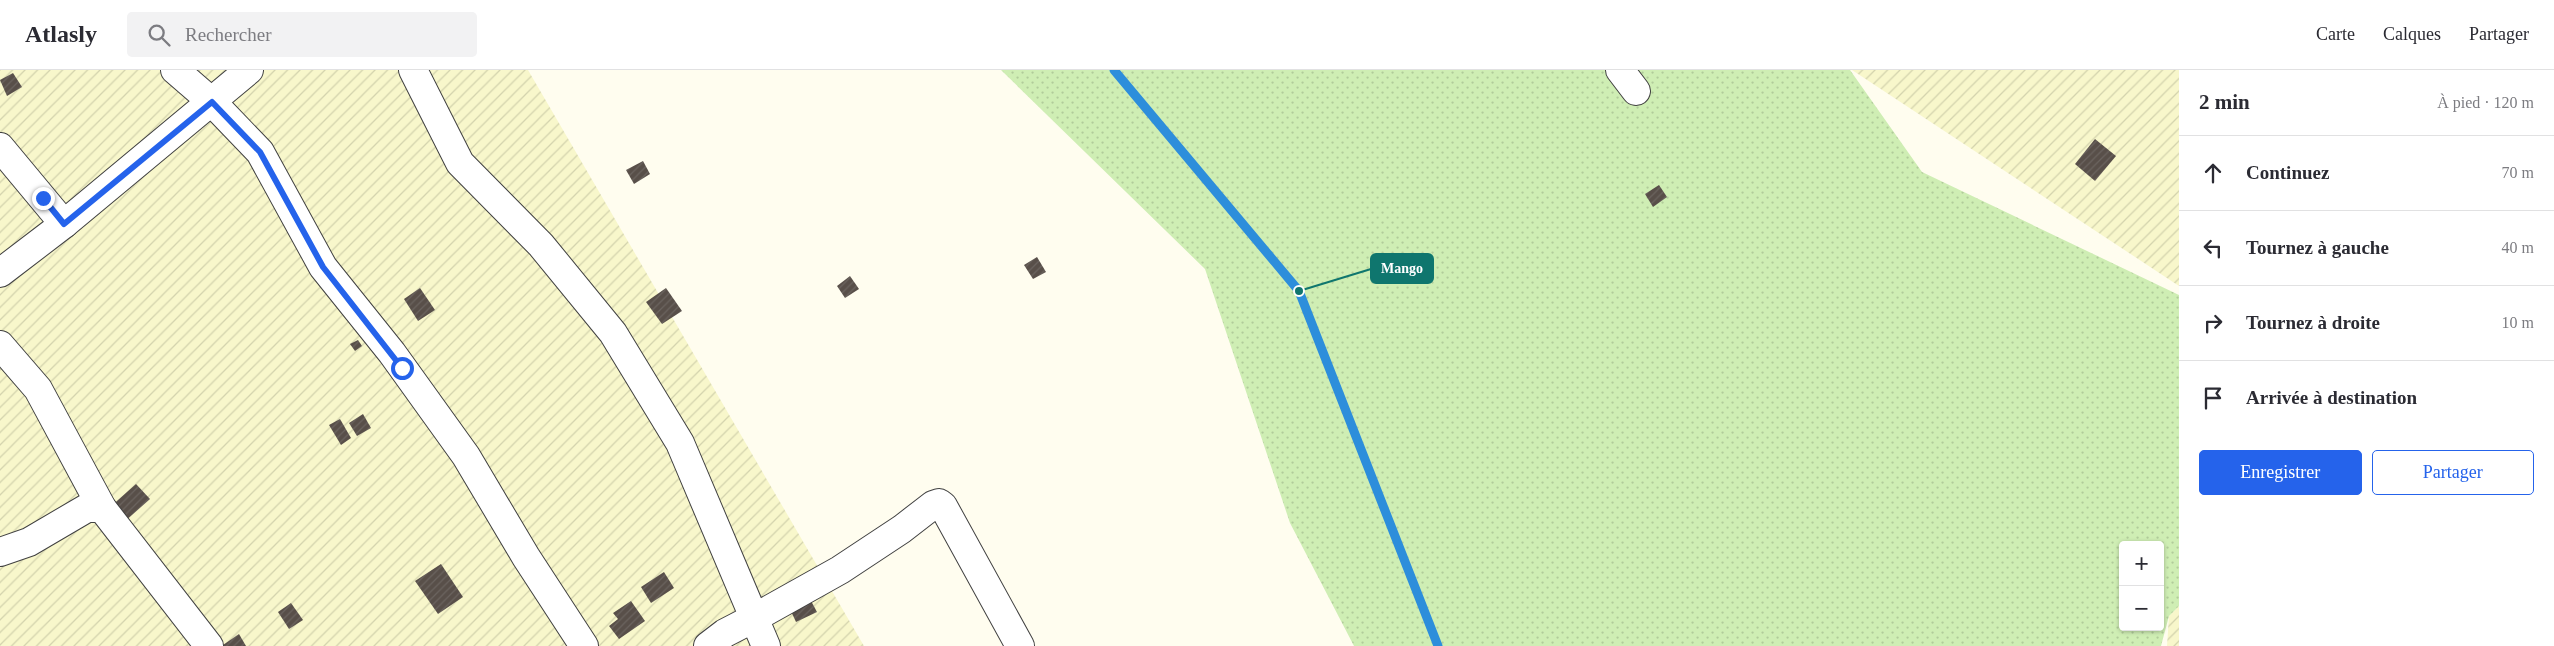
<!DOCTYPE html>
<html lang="fr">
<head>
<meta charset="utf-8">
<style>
  body { margin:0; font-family:Georgia,serif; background:#f2f2f3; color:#2b2b33 }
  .controls { position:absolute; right:15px; bottom:15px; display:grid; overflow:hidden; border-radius:5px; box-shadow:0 1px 4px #0004 }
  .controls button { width:45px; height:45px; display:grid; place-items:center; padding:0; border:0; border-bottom:1px solid #e1e1e2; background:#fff; color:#2b2b33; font:25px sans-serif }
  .stop { position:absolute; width:15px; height:15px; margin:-11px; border:4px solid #2563eb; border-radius:50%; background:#fff }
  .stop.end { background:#2563eb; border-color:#fff; box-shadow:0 1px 5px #0008 }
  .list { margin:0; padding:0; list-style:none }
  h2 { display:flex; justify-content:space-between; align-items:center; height:65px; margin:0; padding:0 20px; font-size:21px }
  h2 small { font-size:16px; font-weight:400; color:#7c7c81 }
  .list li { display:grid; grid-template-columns:32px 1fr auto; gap:15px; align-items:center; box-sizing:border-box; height:75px; padding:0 20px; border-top:1px solid #e1e1e2 }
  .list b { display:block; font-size:19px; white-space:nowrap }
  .list em { font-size:16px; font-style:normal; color:#7c7c81 }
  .actions { display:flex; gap:10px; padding:15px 20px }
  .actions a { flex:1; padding:11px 0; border:1px solid #2563eb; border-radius:5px; text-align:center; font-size:18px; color:#2563eb }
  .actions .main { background:#2563eb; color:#fff }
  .icon { flex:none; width:28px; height:28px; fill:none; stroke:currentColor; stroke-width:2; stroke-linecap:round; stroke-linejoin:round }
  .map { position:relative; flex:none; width:2179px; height:576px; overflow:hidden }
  header { display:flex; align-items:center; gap:30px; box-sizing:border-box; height:70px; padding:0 25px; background:#fff; border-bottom:1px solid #e1e1e2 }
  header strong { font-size:24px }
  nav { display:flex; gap:28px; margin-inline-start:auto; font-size:18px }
  .search { width:350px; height:45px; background:#f2f2f3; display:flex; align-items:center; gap:12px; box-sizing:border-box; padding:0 18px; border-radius:5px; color:#7c7c81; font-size:19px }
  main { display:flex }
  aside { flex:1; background:#fff }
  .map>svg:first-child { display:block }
  .farmland { fill:url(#farmland-furrows) }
  .grass { fill:url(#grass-dots); fill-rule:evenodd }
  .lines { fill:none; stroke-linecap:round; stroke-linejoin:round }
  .stream { stroke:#2d8edb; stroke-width:9 }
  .building { fill:url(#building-hatch) }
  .minor-casing { stroke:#414141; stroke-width:30 }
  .minor { stroke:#fff; stroke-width:28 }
  .route { stroke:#2563eb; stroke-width:6 }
  .leader { fill:none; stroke:#0f766e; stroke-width:2 }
  .callout-dot { fill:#0f766e; stroke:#fff; stroke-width:2 }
  .callout { fill:#0f766e; stroke:#0f766e; stroke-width:2 }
  .callout-label { font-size:14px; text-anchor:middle; font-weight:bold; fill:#fff }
</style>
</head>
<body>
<header>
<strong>Atlasly</strong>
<div class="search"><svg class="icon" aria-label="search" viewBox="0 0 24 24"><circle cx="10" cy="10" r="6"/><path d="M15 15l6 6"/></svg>Rechercher</div>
<nav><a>Carte</a><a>Calques</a><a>Partager</a></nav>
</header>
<main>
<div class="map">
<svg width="2179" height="576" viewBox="0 0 2179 576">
  <defs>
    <pattern id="farmland-furrows" width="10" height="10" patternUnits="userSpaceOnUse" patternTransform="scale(1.25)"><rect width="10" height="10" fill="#f8f7cb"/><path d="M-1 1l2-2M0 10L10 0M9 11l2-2" fill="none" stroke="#d3d3ad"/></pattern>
    <pattern id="grass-dots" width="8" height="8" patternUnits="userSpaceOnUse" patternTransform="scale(1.25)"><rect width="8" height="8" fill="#cfeeb4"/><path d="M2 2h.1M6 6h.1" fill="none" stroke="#b1cb9a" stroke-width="1.8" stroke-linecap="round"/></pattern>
    <pattern id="building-hatch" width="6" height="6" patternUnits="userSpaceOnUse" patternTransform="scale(1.25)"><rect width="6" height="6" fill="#584f49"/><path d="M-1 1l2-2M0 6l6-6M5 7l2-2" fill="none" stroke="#6b645f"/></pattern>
  </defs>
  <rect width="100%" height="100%" fill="#fffdef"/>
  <g class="farmland">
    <polygon points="0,0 528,0 864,576 0,576"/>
    <polygon points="1852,0 2179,0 2179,216"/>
    <polygon points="2179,536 2179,576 2167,576 2169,546"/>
  </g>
  <path class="grass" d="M1001,0h849l72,102 257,123v311l-10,10 -8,30h-807l-64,-123 -85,-254zM2123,475h37v82h-37z"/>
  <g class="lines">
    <polyline class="stream" points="1114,0 1299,221 1438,576"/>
  </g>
  <g class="building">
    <polygon points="13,3 22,17 7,26 0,10"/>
    <polygon points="2095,69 2116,86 2095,111 2075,94"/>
    <polygon points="643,91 650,104 634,114 626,100"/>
    <polygon points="1659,115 1667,127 1653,137 1645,124"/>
    <polygon points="1037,187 1046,202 1033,209 1024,195"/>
    <polygon points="850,206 859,219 845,228 837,216"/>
    <polygon points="420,218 435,240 418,251 404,229"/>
    <polygon points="666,218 682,241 662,254 646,232"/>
    <polygon points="358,270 362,276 355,281 350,274"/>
    <polygon points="363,344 371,358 357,366 349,353"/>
    <polygon points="340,349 351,368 341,375 329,355"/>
    <polygon points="136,414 150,429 123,453 109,438"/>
    <polygon points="441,494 463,527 438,544 415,511"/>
    <polygon points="664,502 674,518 651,533 641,517"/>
    <polygon points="810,529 817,542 796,552 790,539"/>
    <polygon points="631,531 645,551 619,569 609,556 618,549 613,543"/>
    <polygon points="291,533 303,550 289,559 278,542"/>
    <polygon points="239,564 246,576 224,576 223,575"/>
  </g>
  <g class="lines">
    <defs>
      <g id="minor">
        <polyline points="175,0 212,32 260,82 323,197 392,283 466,386 526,487 584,576"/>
        <polyline points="413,0 460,93 541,175 613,263 680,373 766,576"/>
        <polyline points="1620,0 1636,21"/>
        <polyline points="0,77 64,154"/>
        <polyline points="0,203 64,154 249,0"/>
        <polyline points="0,275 38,319 102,438 209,576"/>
        <polyline points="0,482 29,472 87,438 102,438"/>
        <polyline points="708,576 725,563 756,547 840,500 902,459 933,435 939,433 943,436 1020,576"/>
      </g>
    </defs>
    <use href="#minor" class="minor-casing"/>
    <use href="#minor" class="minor"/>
  </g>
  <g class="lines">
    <polyline class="route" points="43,128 64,154 212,32 260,82 323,197 402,298"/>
  </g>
  <path class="leader" d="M1299 221L1371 199"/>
  <circle class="callout-dot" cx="1299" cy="221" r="5"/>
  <rect class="callout" x="1371" y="184" width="62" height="29" rx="5"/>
  <g class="callout-label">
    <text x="1402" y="203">Mango</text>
  </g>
</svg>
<div class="controls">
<button>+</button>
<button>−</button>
</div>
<div class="stop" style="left:402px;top:298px"></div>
<div class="stop end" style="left:43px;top:128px"></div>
</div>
<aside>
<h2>2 min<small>À pied · 120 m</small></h2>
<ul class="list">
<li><svg class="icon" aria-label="ahead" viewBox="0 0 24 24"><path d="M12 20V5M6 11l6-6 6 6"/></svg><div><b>Continuez</b></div><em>70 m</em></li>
<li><svg class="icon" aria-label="left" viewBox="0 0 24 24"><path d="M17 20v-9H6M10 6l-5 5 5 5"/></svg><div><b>Tournez à gauche</b></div><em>40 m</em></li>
<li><svg class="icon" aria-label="right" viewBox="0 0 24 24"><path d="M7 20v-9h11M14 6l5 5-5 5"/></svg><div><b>Tournez à droite</b></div><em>10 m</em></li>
<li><svg class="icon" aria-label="arrive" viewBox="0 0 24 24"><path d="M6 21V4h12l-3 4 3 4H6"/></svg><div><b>Arrivée à destination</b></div></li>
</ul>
<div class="actions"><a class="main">Enregistrer</a><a>Partager</a></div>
</aside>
</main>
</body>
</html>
